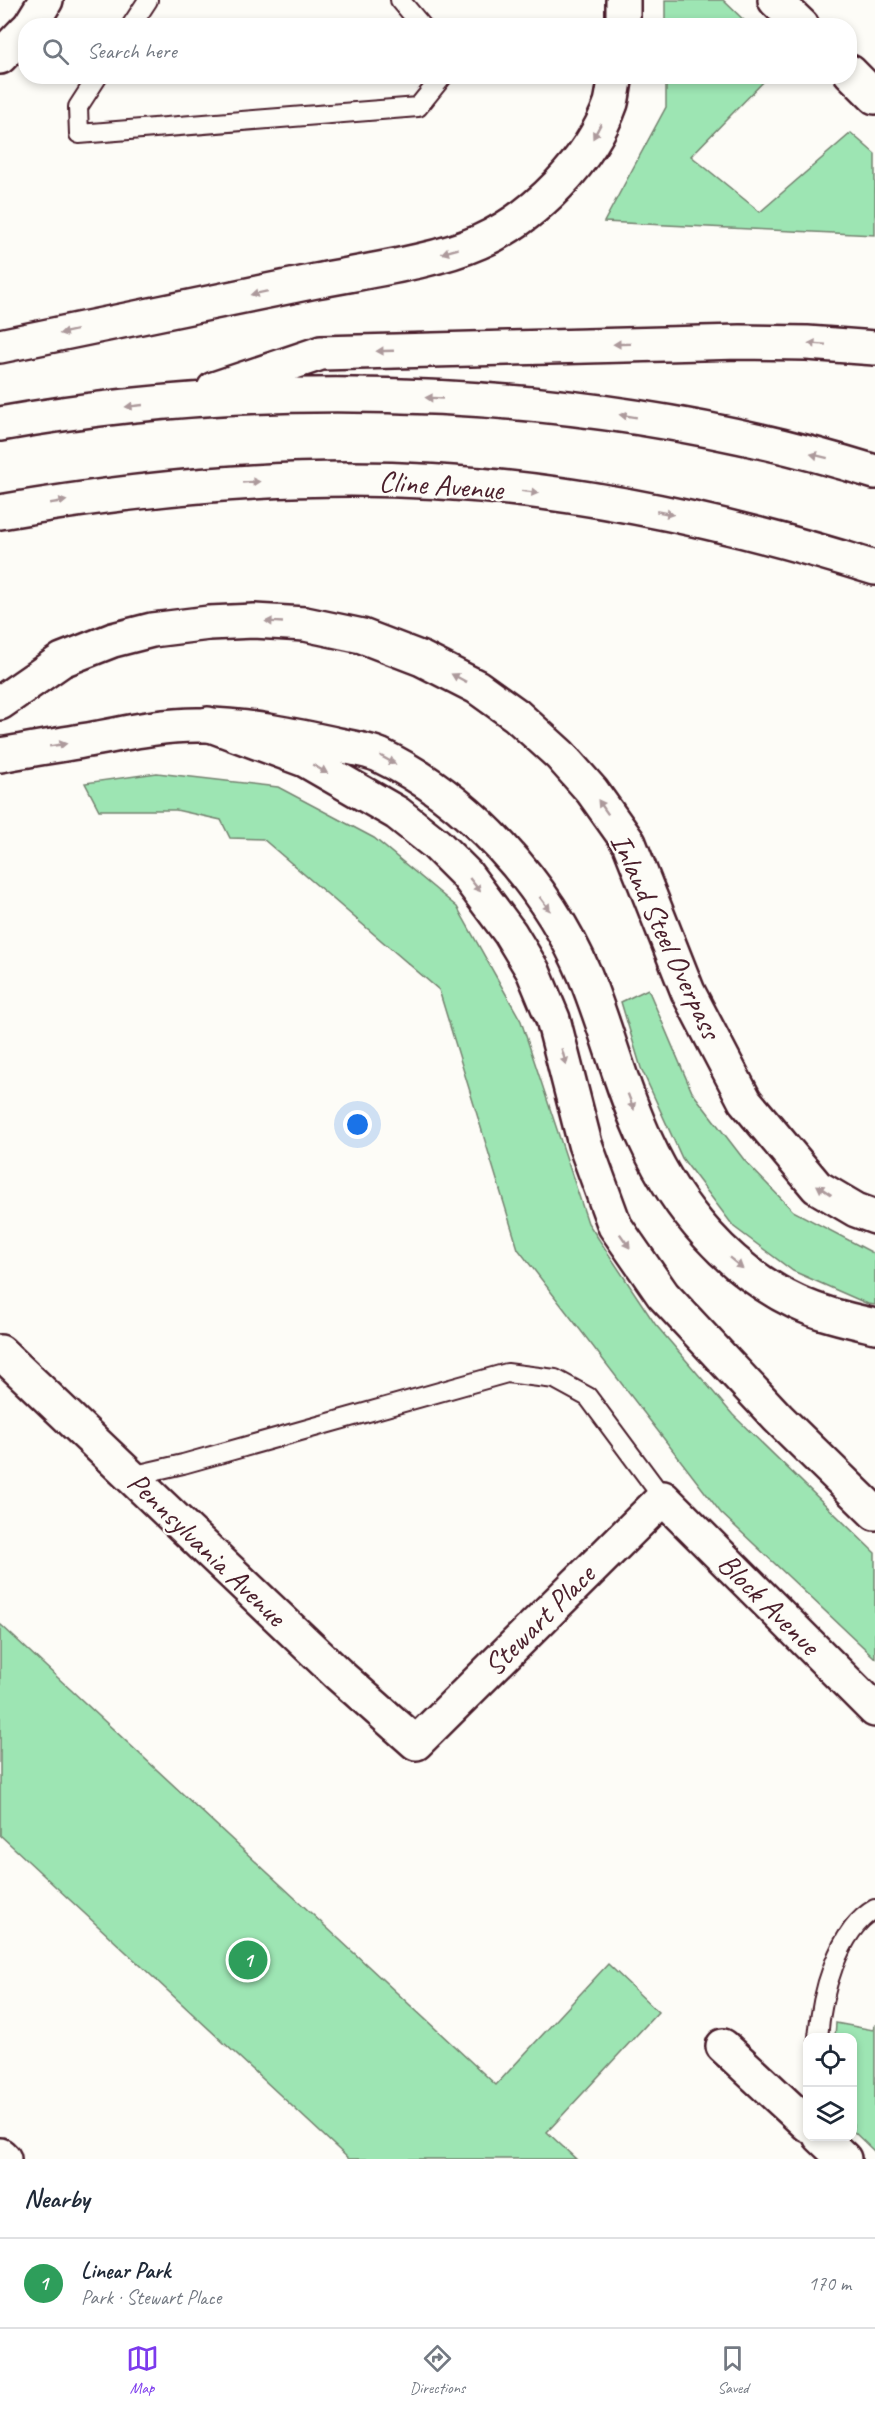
<!DOCTYPE html>
<html lang="en">
<head>
<meta charset="utf-8">
<style>
  body { margin:0; font-family:Caveat,sans-serif; background:#f6f6f7; color:#1f2937 }
  .controls { position:absolute; right:18px; bottom:18px; display:grid; overflow:hidden; border-radius:12px; box-shadow:0 3px 9px #0003 }
  .controls button { width:54px; height:54px; display:grid; place-items:center; padding:0; border:0; border-bottom:2px solid #e0e1e3; background:#fff; color:#1f2937; font:30px sans-serif }
  .you { position:absolute; left:358px; top:1125px; width:21px; height:21px; margin:-15px; border:4px solid #fff; border-radius:50%; background:#1a73e8; box-shadow:0 0 0 9px #1a73e833 }
  .badge { display:grid; place-items:center; width:39px; height:39px; border-radius:50%; background:#7c3aed; color:#fff; font-size:20px; font-weight:700 }
  .pin { position:absolute; translate:-50% -50%; border:3px solid #fff; box-shadow:0 2px 6px #0006 }
  .list { margin:0; padding:0; list-style:none }
  h2 { display:flex; justify-content:space-between; align-items:center; height:78px; margin:0; padding:0 24px; font-size:26px }
  h2 small { font-size:20px; font-weight:400; color:#747a83 }
  .list li { display:grid; grid-template-columns:39px 1fr auto; gap:18px; align-items:center; box-sizing:border-box; height:90px; padding:0 24px; border-top:2px solid #e0e1e3 }
  .list b { display:block; font-size:22px; white-space:nowrap }
  .list p { margin:0; font-size:20px; white-space:nowrap; color:#747a83 }
  .list em { font-size:20px; font-style:normal; color:#747a83 }
  .icon { flex:none; width:33px; height:33px; fill:none; stroke:currentColor; stroke-width:2; stroke-linecap:round; stroke-linejoin:round }
  .map { position:relative; flex:none; width:875px; height:2159px; overflow:hidden }
  .search { position:absolute; background:#fff; box-shadow:0 3px 9px #0003; left:18px; right:18px; top:18px; height:66px; display:flex; align-items:center; gap:15px; box-sizing:border-box; padding:0 21px; border-radius:24px; color:#747a83; font-size:22px }
  .sheet { height:168px; background:#fff }
  nav { display:flex; justify-content:space-around; align-items:center; box-sizing:border-box; height:84px; border-top:2px solid #e0e1e3; background:#fff; font-size:16px; color:#747a83 }
  nav a { display:grid; justify-items:center; gap:3px }
  nav .on { color:#7c3aed }
  .map>svg:first-child { display:block }
  .green { fill:#9de5b3; stroke:#74826f; stroke-width:1.5 }
  .lines { fill:none; stroke-linecap:round; stroke-linejoin:round }
  .lane-casing { stroke:#4a1f2b; stroke-width:22 }
  .street-casing { stroke:#4a1f2b; stroke-width:38 }
  .secondary-casing { stroke:#4a1f2b; stroke-width:38 }
  .highway-casing { stroke:#4a1f2b; stroke-width:38 }
  .lane { stroke:#fdfcf7; stroke-width:18 }
  .street { stroke:#fdfcf7; stroke-width:33 }
  .secondary { stroke:#fdfcf7; stroke-width:33 }
  .highway { stroke:#fdfcf7; stroke-width:33 }
  .oneway { fill:#ac999b }
  .labels { text-anchor:middle; stroke-width:4.5; stroke-linejoin:round; paint-order:stroke }
  .street-label { font-size:30px; fill:#4a1f2b; stroke:#fdfcf7 }
</style>
</head>
<body>
<div class="map">
<svg width="875" height="2159" viewBox="0 0 875 2159">
  <rect width="100%" height="100%" fill="#fdfcf7"/>
  <filter id="ink" filterUnits="userSpaceOnUse"><feTurbulence type="fractalNoise" baseFrequency=".0167" numOctaves="2"/><feDisplacementMap in="SourceGraphic" scale="12" xChannelSelector="R" yChannelSelector="G"/><feConvolveMatrix kernelMatrix="1 2 1 2 8 2 1 2 1" color-interpolation-filters="sRGB"/></filter>
  <g filter="url(#ink)">
    <g class="green">
      <polygon points="665,0 723,0 749,25 665,25"/>
      <polygon points="666,77 768,77 691,156 760,212 851,133 875,154 875,235 604,222 666,107"/>
      <polygon points="157,773 278,787 374,838 457,907 521,1021 588,1223 655,1324 733,1415 875,1553 875,1658 721,1513 518,1249 439,990 263,839 230,838 221,820 176,810 99,810 85,783"/>
      <polygon points="648,989 692,1092 745,1161 793,1211 875,1254 875,1305 868,1304 793,1271 734,1227 682,1158 641,1068 621,1002"/>
      <polygon points="0,1624 496,2085 608,1964 658,2012 547,2132 576,2159 349,2159 0,1835"/>
      <polygon points="836,2023 873,2030 875,2024 875,2152 853,2131 852,2038 835,2037"/>
    </g>
    <g class="lines">
      <defs>
        <g id="lane">
          <polyline points="400,0 422,26"/>
          <polyline points="131,26 148,0"/>
          <polyline points="98,76 78,107 79,134 418,107 443,76"/>
          <polyline points="131,1476 183,1464 507,1373 555,1379 588,1397 663,1498"/>
          <path d="M818,2038c3,-41 19,-108 57,-129"/>
        </g>
        <g id="street">
          <polyline points="0,1352 338,1674 416,1743 663,1498 875,1710"/>
          <polyline points="723,2046 808,2125"/>
          <polyline points="820,2136 844,2159"/>
        </g>
        <g id="secondary">
          <polyline points="30,26 46,0"/>
          <polyline points="0,57 26,30"/>
          <polyline points="0,703 62,660 113,640 152,630 209,623 254,621 305,624 362,636 422,659 477,687 516,715 560,755 592,791 629,843 688,992 745,1101 817,1187 856,1210 875,1217"/>
          <path d="M0,755c33,-6 66,-11 99,-17 35,-7 69,-14 105,-13 42,0 94,11 135,20 12,3 28,5 40,10 90,43 167,128 206,220 22,54 36,113 61,166 31,68 83,129 150,161 25,12 53,18 79,24"/>
          <polyline points="0,2155 4,2159"/>
        </g>
        <g id="highway">
          <polyline points="623,0 623,26"/>
          <polyline points="775,0 802,26"/>
          <polyline points="850,72 875,97"/>
          <path d="M0,346c105,-22 211,-43 316,-65 50,-10 118,-19 163,-39 55,-24 112,-82 132,-139 2,-8 3,-18 5,-27"/>
          <polyline points="214,389 321,353 740,342 807,343 875,348"/>
          <path d="M0,424c282,-50 601,-37 875,48"/>
          <path d="M0,512c116,-20 233,-33 351,-33 177,0 356,36 524,89"/>
          <polyline points="208,724 305,760 397,813 436,844 466,874 510,933 533,971 553,1019 585,1144 615,1226 663,1295 778,1418 875,1513"/>
        </g>
      </defs>
      <use href="#lane" class="lane-casing"/>
      <use href="#street" class="street-casing"/>
      <use href="#secondary" class="secondary-casing"/>
      <use href="#highway" class="highway-casing"/>
      <use href="#lane" class="lane"/>
      <use href="#street" class="street"/>
      <use href="#secondary" class="secondary"/>
      <use href="#highway" class="highway"/>
    </g>
    <defs><path id="oneway-solid" d="M-6-.8H1V-3.2L6.5 0L1 3.2V.8H-6Z" transform="scale(1.5)"/></defs>
    <g class="oneway">
      <use href="#oneway-solid" transform="translate(597 131) rotate(118)"/>
      <use href="#oneway-solid" transform="translate(450 251) rotate(164)"/>
      <use href="#oneway-solid" transform="translate(259 293) rotate(168)"/>
      <use href="#oneway-solid" transform="translate(68 332) rotate(168)"/>
      <use href="#oneway-solid" transform="translate(622 344) rotate(179)"/>
      <use href="#oneway-solid" transform="translate(817 344) rotate(-176)"/>
      <use href="#oneway-solid" transform="translate(385 351) rotate(178)"/>
      <use href="#oneway-solid" transform="translate(434 398) rotate(-177)"/>
      <use href="#oneway-solid" transform="translate(134 406) rotate(174)"/>
      <use href="#oneway-solid" transform="translate(628 416) rotate(-171)"/>
      <use href="#oneway-solid" transform="translate(819 456) rotate(-166)"/>
      <use href="#oneway-solid" transform="translate(251 482) rotate(-3)"/>
      <use href="#oneway-solid" transform="translate(530 492) rotate(7)"/>
      <use href="#oneway-solid" transform="translate(58 502) rotate(-9)"/>
      <use href="#oneway-solid" transform="translate(665 513) rotate(11)"/>
      <use href="#oneway-solid" transform="translate(274 622) rotate(-177)"/>
      <use href="#oneway-solid" transform="translate(459 678) rotate(-152)"/>
      <use href="#oneway-solid" transform="translate(58 745) rotate(-9)"/>
      <use href="#oneway-solid" transform="translate(388 760) rotate(29)"/>
      <use href="#oneway-solid" transform="translate(320 769) rotate(30)"/>
      <use href="#oneway-solid" transform="translate(603 807) rotate(-125)"/>
      <use href="#oneway-solid" transform="translate(475 885) rotate(51)"/>
      <use href="#oneway-solid" transform="translate(545 904) rotate(53)"/>
      <use href="#oneway-solid" transform="translate(564 1057) rotate(74)"/>
      <use href="#oneway-solid" transform="translate(631 1102) rotate(69)"/>
      <use href="#oneway-solid" transform="translate(824 1190) rotate(-146)"/>
      <use href="#oneway-solid" transform="translate(625 1241) rotate(55)"/>
      <use href="#oneway-solid" transform="translate(736 1263) rotate(39)"/>
    </g>
  </g>
  <g class="labels">
    <g class="street-label">
      <text transform="translate(441 485) rotate(4)" y="10">Cline Avenue</text>
      <text transform="translate(666 936) rotate(65)" y="10">Inland Steel Overpass</text>
      <text transform="translate(207 1549) rotate(44)" y="10">Pennsylvania Avenue</text>
      <text transform="translate(769 1604) rotate(45)" y="10">Block Avenue</text>
      <text transform="translate(539 1620) rotate(-45)" y="10">Stewart Place</text>
    </g>
  </g>
</svg>
<div class="controls">
<button><svg class="icon" aria-label="locate" viewBox="0 0 24 24"><circle cx="12" cy="12" r="6"/><path d="M12 2v4M12 18v4M2 12h4M18 12h4"/></svg></button>
<button><svg class="icon" aria-label="layers" viewBox="0 0 24 24"><path d="M12 4l9 5-9 5-9-5zM3 14l9 5 9-5"/></svg></button>
</div>
<div class="you"></div>
<div class="pin badge" style="left:248px;top:1960px;background:#2e9e5b">1</div>
<div class="search"><svg class="icon" aria-label="search" viewBox="0 0 24 24"><circle cx="10" cy="10" r="6"/><path d="M15 15l6 6"/></svg>Search here</div>
</div>
<section class="sheet">
<h2>Nearby<small></small></h2>
<ul class="list">
<li><span class="badge" style="background:#2e9e5b">1</span><div><b>Linear Park</b><p>Park · Stewart Place</p></div><em>170 m</em></li>
</ul>
</section>
<nav>
<a class="on"><svg class="icon" aria-label="map" viewBox="0 0 24 24"><path d="M3 6l6-2 6 2 6-2v14l-6 2-6-2-6 2zM9 4v14M15 6v14"/></svg>Map</a>
<a><svg class="icon" aria-label="directions" viewBox="0 0 24 24"><path d="M12 3l9 9-9 9-9-9zM9 14v-3h6M13 9l2 2-2 2"/></svg>Directions</a>
<a><svg class="icon" aria-label="saved" viewBox="0 0 24 24"><path d="M7 4h10v16l-5-4-5 4z"/></svg>Saved</a>
</nav>
</body>
</html>
